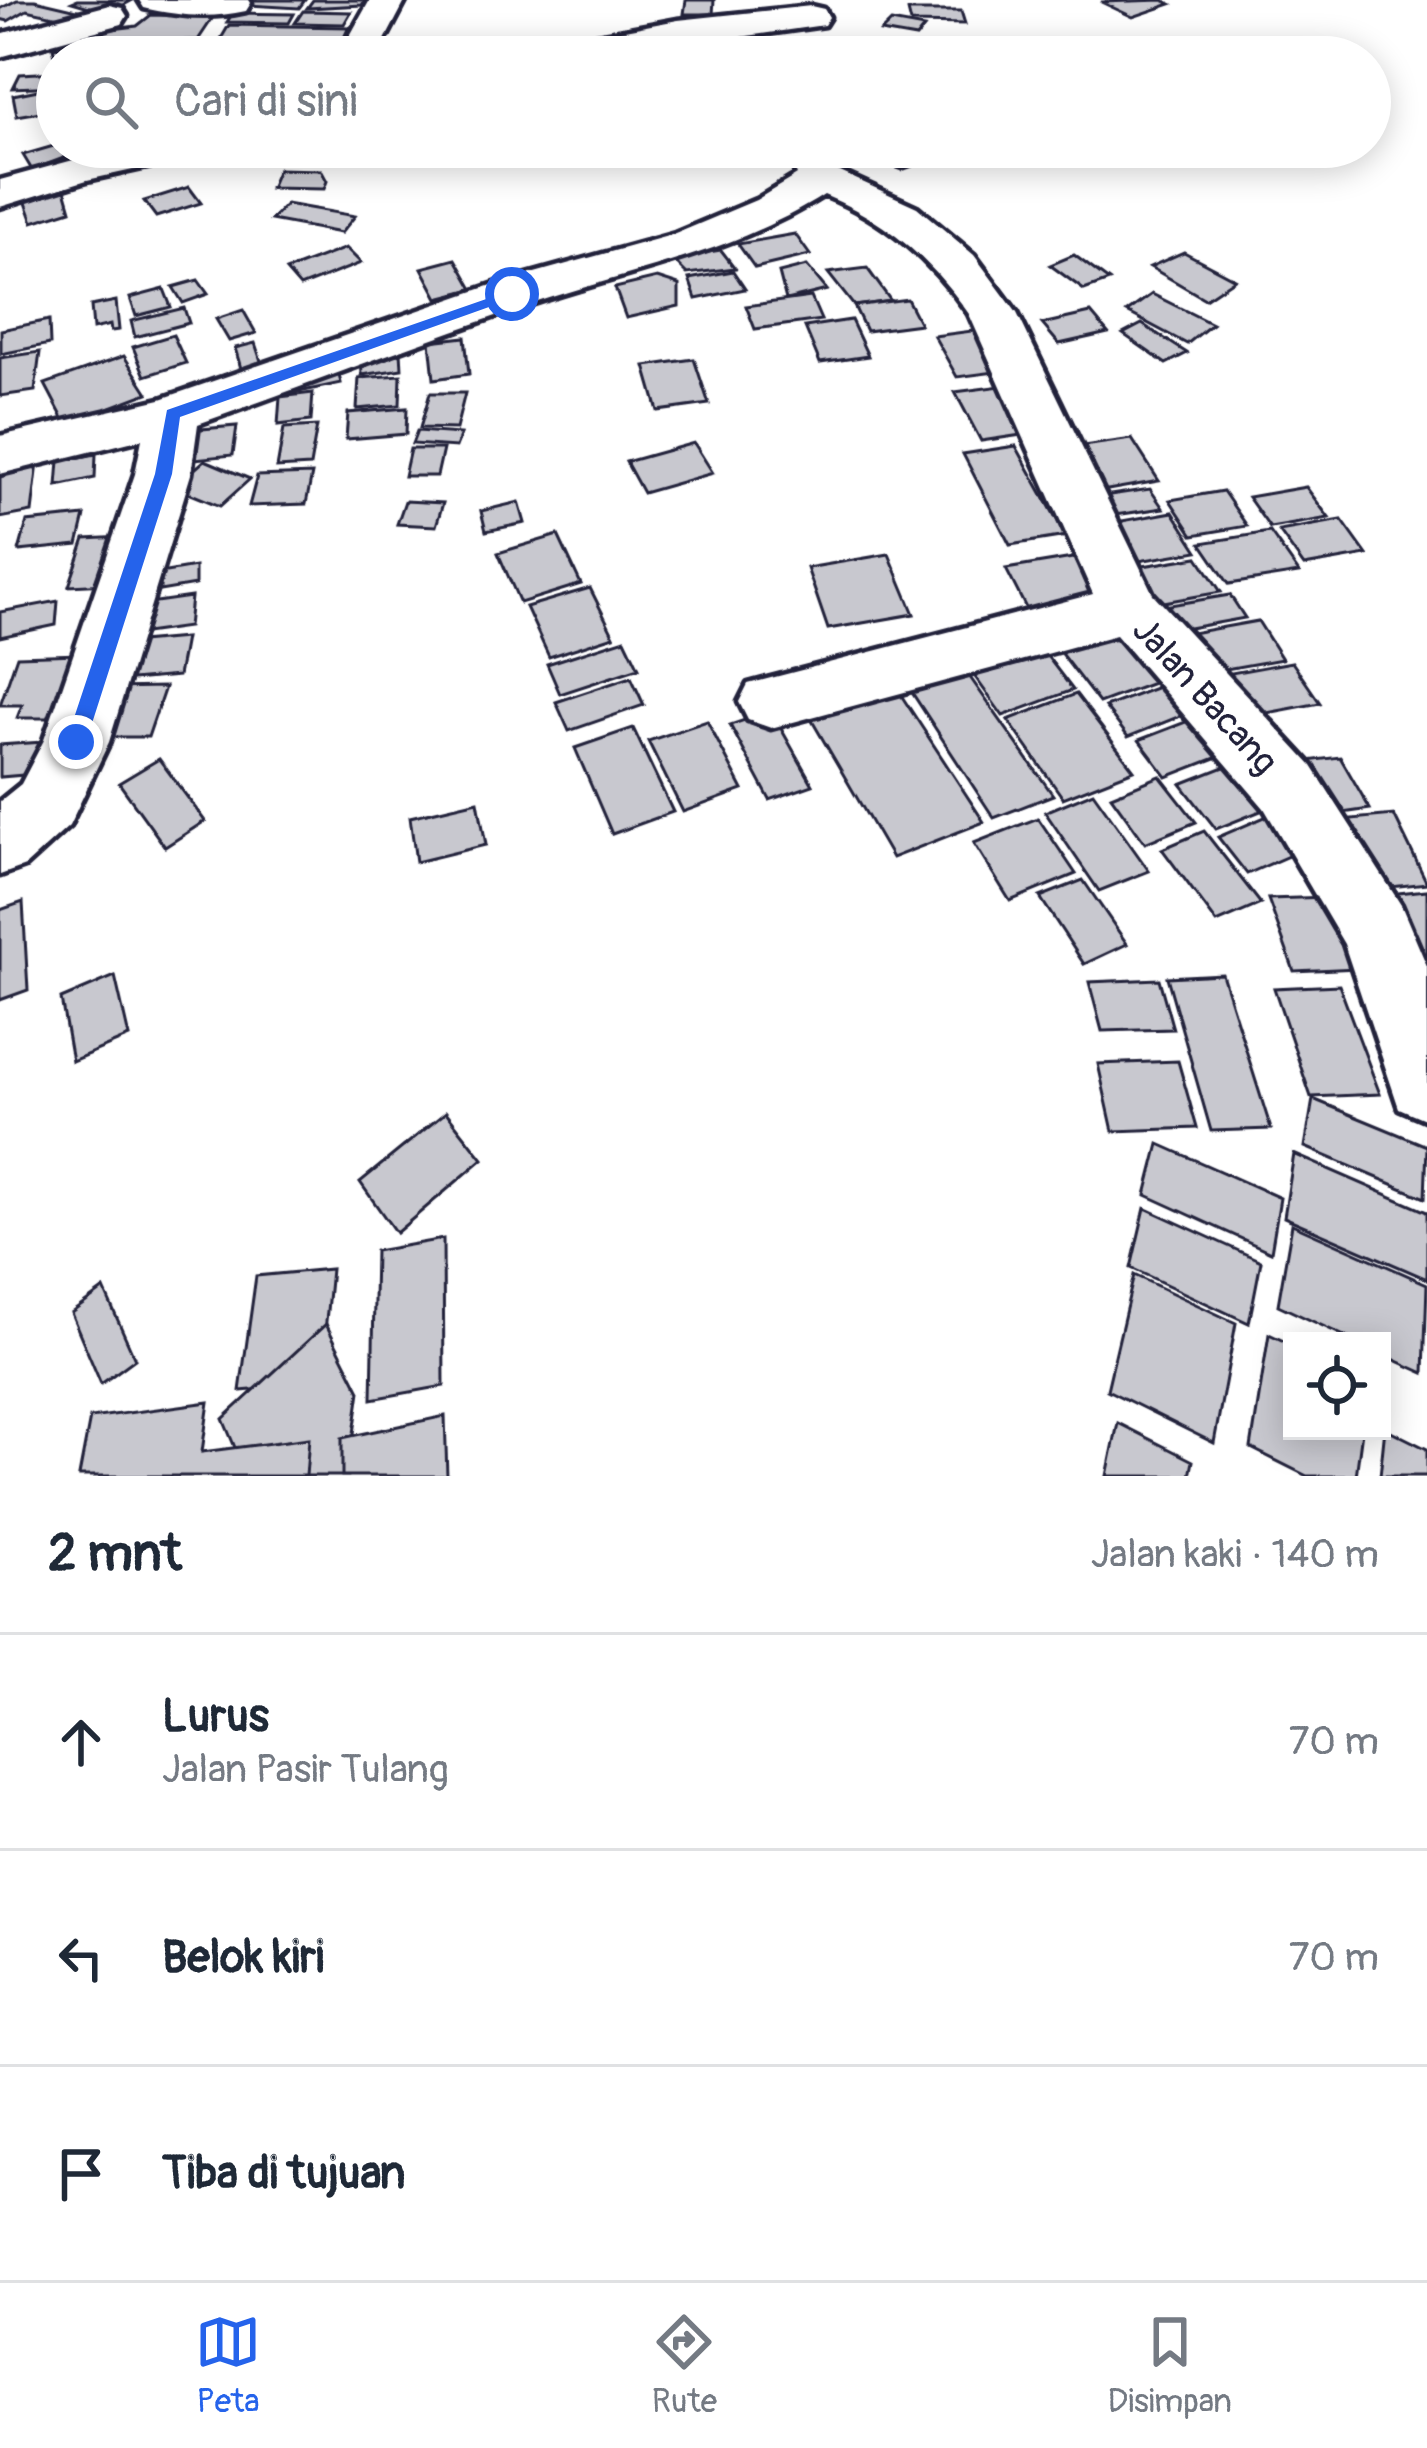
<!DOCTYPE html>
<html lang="id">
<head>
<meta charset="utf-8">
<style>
  body { margin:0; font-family:Pangolin,sans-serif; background:#f2f2f3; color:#1f2937 }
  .controls { position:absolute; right:36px; bottom:36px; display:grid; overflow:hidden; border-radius:0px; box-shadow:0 6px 30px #0003 }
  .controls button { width:108px; height:108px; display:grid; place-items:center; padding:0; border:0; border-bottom:3px solid #e0e1e3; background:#fff; color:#1f2937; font:60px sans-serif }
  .stop { position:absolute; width:36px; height:36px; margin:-27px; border:9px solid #2563eb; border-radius:50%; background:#fff }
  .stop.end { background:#2563eb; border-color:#fff; box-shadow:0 3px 12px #0008 }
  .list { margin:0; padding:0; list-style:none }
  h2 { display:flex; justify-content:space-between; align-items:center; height:156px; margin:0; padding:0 48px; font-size:51px }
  h2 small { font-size:39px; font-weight:400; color:#747a83 }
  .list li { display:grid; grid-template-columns:78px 1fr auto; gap:36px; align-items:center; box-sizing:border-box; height:216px; padding:0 48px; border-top:3px solid #e0e1e3 }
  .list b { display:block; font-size:45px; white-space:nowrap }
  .list p { margin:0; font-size:39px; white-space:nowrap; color:#747a83 }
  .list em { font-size:39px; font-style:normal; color:#747a83 }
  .icon { flex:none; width:66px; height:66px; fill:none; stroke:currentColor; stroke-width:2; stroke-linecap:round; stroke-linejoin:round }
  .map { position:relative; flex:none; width:1427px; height:1476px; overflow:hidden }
  .search { position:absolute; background:#fff; box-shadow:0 6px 30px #0003; left:36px; right:36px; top:36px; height:132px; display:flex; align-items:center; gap:30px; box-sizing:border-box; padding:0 42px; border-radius:66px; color:#747a83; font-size:45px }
  .sheet { height:804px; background:#fff }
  nav { display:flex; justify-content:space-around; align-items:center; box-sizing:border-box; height:168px; border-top:3px solid #e0e1e3; background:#fff; font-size:33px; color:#747a83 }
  nav a { display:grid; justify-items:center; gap:6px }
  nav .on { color:#2563eb }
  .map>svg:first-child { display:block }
  .building { fill:#c8c8cf; stroke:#22223b; stroke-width:3 }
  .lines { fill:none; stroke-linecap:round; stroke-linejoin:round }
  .minor-casing { stroke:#22223b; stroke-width:9 }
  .minor { fill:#fff; fill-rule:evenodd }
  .route { fill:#2563eb }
  .labels { text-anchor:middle; stroke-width:10; stroke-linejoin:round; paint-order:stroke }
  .street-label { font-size:36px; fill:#22223b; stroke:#fff }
</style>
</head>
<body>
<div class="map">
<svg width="1427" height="1476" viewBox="0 0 1427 1476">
  <rect width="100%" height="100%" fill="#fff"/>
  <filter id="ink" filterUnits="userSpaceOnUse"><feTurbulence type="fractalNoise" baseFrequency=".00833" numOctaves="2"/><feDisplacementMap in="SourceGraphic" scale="24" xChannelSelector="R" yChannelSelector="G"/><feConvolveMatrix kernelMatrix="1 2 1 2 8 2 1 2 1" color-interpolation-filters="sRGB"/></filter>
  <g filter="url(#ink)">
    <g class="building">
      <polygon points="17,0 35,0 82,11 68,19 27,10 8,21 0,19 0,9"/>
      <polygon points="77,0 127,0 131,1 109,13 72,2"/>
      <polygon points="253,0 305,0 299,8 248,5"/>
      <polygon points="313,0 365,0 362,5 307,8"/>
      <polygon points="686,0 714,0 713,14 684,14"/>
      <polygon points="1163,0 1171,4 1133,17 1101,2"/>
      <polygon points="303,11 351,12 344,24 295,23"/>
      <polygon points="908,11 961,11 965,24 911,23"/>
      <polygon points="233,13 294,14 289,23 227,22"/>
      <polygon points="151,15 214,16 198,40 104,43 104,30 137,26"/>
      <polygon points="891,22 924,28 916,38 881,32"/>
      <polygon points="229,25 349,27 341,44 219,42"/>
      <polygon points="97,40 101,55 57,57 57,63 53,48"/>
      <polygon points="206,43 230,44 225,51 189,57 192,45"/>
      <polygon points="304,47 346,48 342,57 298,57"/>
      <polygon points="57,72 57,86 13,88 20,74"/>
      <polygon points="48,88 52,110 17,116 13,95"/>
      <polygon points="57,145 74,147 77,153 32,170 23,155"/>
      <polygon points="845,147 929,147 946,154 902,170"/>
      <polygon points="278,169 321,170 327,181 324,189 270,188"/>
      <polygon points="63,182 71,210 33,222 24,197"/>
      <polygon points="189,187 201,203 156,217 144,201"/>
      <polygon points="286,204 355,216 341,233 271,220"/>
      <polygon points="795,234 810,255 755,268 738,244"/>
      <polygon points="346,248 361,263 300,287 286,271"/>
      <polygon points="721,250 735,268 687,274 671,258"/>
      <polygon points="1184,252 1235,279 1205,299 1150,267"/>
      <polygon points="1074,255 1109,281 1084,290 1050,265"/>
      <polygon points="456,259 473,289 438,298 422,268"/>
      <polygon points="807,266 827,290 786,300 779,273"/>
      <polygon points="867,268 891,301 854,306 828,273"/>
      <polygon points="733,271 745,289 696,299 689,279"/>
      <polygon points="657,278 679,285 679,306 626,318 615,288"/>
      <polygon points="198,280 208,294 183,303 173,287"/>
      <polygon points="164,289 171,307 136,316 130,298"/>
      <polygon points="1152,294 1212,324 1187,344 1127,312"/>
      <polygon points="811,297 821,320 755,329 746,306"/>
      <polygon points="907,299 920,324 866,331 854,306"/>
      <polygon points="116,301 119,330 111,331 110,325 93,329 91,306"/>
      <polygon points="184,308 189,323 135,337 131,321"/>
      <polygon points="243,310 256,333 229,341 216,319"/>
      <polygon points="1091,313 1108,333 1059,344 1042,324"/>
      <polygon points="49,320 50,344 1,354 1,330"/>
      <polygon points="851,320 868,356 820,363 805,327"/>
      <polygon points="1142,324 1187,353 1166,364 1123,334"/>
      <polygon points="979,330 1003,371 957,377 934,336"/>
      <polygon points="173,335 186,363 145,376 133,347"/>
      <polygon points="465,337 469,374 434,379 430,341"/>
      <polygon points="255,343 263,367 242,372 235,348"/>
      <polygon points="401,351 402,369 362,375 361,356"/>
      <polygon points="40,352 35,391 0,396 0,358"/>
      <polygon points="124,356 148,393 66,424 45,384"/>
      <polygon points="694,359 709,404 658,411 645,366"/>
      <polygon points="337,368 341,383 285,395 281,379"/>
      <polygon points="401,375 400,405 357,409 359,378"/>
      <polygon points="1001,386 1028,434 981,441 955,392"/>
      <polygon points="313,393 311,421 278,425 280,397"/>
      <polygon points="430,393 465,393 456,429 420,428"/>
      <polygon points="407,408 406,434 346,439 348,413"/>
      <polygon points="237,426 233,455 185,460 190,430"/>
      <polygon points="317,426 310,466 277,468 284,428"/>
      <polygon points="417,431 461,434 456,447 412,444"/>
      <polygon points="1132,439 1159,481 1096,492 1069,448"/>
      <polygon points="694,443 713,473 643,493 626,462"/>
      <polygon points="1016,446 1066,536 1010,545 963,454"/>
      <polygon points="410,449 443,449 437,476 404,476"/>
      <polygon points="96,454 95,478 57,486 59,461"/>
      <polygon points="205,460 250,479 220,506 174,487"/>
      <polygon points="38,463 32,512 0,518 0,469"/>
      <polygon points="312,474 306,504 249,506 257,476"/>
      <polygon points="1306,487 1329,518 1270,528 1248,497"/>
      <polygon points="1150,489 1163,508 1101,517 1090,498"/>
      <polygon points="1223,491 1247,526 1193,535 1170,500"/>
      <polygon points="405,501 443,503 436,526 397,524"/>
      <polygon points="519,502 525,523 486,531 481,511"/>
      <polygon points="1173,512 1198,551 1121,564 1099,525"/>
      <polygon points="85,516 78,545 19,551 27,522"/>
      <polygon points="1342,520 1367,555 1304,566 1279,531"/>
      <polygon points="1270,532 1299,573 1229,584 1201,543"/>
      <polygon points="558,535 581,584 520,603 498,553"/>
      <polygon points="122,537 108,584 69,586 85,539"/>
      <polygon points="889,554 914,614 828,629 807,568"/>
      <polygon points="1079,557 1107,607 1032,620 1006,569"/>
      <polygon points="1198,557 1221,592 1152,604 1131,568"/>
      <polygon points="195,567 195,585 160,591 160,573"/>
      <polygon points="590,588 614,636 549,657 526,607"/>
      <polygon points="1230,595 1245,618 1167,632 1152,608"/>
      <polygon points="191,597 188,627 131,635 135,605"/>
      <polygon points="58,601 56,625 0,637 0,612"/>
      <polygon points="1120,619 1169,677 1099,703 1052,642"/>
      <polygon points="1258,621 1282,659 1203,673 1180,635"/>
      <polygon points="185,638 178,676 108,682 118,644"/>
      <polygon points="625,639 639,668 560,694 547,664"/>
      <polygon points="1034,639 1073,690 1003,716 965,663"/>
      <polygon points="79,654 55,718 17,718 22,705 0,705 17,656"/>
      <polygon points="1292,662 1320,703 1235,719 1209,677"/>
      <polygon points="962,666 1053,795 994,818 907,685"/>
      <polygon points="631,677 644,705 569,731 556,702"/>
      <polygon points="1174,681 1198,709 1128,737 1105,707"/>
      <polygon points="165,687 148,737 91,737 110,688"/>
      <polygon points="897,689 984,822 892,858 811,719"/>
      <polygon points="1076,694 1134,770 1063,798 1008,720"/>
      <polygon points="771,711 813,785 770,800 730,725"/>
      <polygon points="1201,716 1231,752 1167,777 1139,740"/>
      <polygon points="707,721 743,790 683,812 648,741"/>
      <polygon points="633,728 673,812 612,834 575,748"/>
      <polygon points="44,742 35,774 0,777 0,745"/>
      <polygon points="1340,757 1370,809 1328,815 1299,762"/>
      <polygon points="159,759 205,821 165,847 119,783"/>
      <polygon points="1242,760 1278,804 1216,829 1181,784"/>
      <polygon points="1160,776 1196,822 1145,843 1111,796"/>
      <polygon points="1093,792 1149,871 1099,891 1045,812"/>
      <polygon points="478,801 486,845 416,862 410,817"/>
      <polygon points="1281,810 1311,846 1247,874 1218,837"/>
      <polygon points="1394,815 1427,883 1364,890 1330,821"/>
      <polygon points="1038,818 1076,874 1010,901 974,843"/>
      <polygon points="1204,831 1261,904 1217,923 1162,849"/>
      <polygon points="1083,880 1127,944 1084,964 1040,897"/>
      <polygon points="1427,890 1427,965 1403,967 1369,896"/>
      <polygon points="1330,897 1357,968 1294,971 1268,899"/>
      <polygon points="23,902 28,990 0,1000 0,910"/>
      <polygon points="1222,974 1271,1129 1211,1131 1167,977"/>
      <polygon points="115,976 129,1037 72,1061 61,999"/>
      <polygon points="1159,979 1173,1029 1102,1031 1089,982"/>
      <polygon points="1339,985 1380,1094 1311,1097 1274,988"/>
      <polygon points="1178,1061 1197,1128 1113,1131 1098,1064"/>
      <polygon points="1313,1099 1427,1146 1425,1198 1305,1147"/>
      <polygon points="446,1112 483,1159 396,1233 360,1182"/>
      <polygon points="1159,1144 1280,1198 1271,1252 1146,1195"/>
      <polygon points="1294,1154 1427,1212 1427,1279 1284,1217"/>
      <polygon points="1145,1208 1261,1261 1249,1323 1131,1268"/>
      <polygon points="1292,1224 1427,1284 1424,1373 1382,1354 1382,1341 1355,1341 1278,1305"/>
      <polygon points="443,1239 444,1386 372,1399 375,1251"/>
      <polygon points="331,1269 320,1384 240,1391 256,1276"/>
      <polygon points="1134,1275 1236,1323 1214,1443 1107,1390"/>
      <polygon points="104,1289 135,1359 101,1384 71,1313"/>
      <polygon points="326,1324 360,1391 348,1476 247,1476 223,1419"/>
      <polygon points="1269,1334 1292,1345 1292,1431 1362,1431 1356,1476 1307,1476 1251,1448"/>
      <polygon points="209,1402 202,1452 309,1438 306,1476 79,1476 90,1418"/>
      <polygon points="445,1416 447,1476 342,1476 342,1438"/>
      <polygon points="1118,1423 1193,1461 1190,1476 1107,1476"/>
      <polygon points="1385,1428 1427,1449 1427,1476 1380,1476"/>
    </g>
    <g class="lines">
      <defs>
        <g id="minor">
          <path d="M139,0h110l2,3 -5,8c-35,8 -68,5 -102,-3z"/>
          <polygon points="370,0 406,0 376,57 338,57"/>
          <polygon points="109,5 122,8 127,16 122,24 0,57 0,34"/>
          <polygon points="811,6 824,9 829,17 824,25 599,57 520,57 526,49 539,46 678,20"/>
          <polygon points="121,147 203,147 197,156 87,180 0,207 0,180"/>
          <path d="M784,147h42l12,24 79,36 57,48 43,58 136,281 159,172 89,139 26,61v154l-28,-12 -55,-164 -80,-136 -148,-173 -345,93 -23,-8 -9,-18 9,-18 345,-90 -124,-280c-38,-54 -83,-94 -145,-119 -93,59 -196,76 -299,111 -110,37 -218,79 -327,118l-7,50 -82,268 -40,84 -44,40 -25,9v-74l21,-17 23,-44 91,-266 7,-35 -142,35v-38l161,-37 334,-115 180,-50 81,-34 41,-25z"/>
        </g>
      </defs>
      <use href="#minor" class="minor-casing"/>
      <use href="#minor" class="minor"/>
    </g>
  </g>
  <polygon class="route" points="512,290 517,297 180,417 172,474 86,742 76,751 69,748 66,742 155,474 167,410"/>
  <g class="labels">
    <g class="street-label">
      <text transform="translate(1206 695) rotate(48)" y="13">Jalan Bacang</text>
    </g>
  </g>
</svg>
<div class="controls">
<button><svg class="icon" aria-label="locate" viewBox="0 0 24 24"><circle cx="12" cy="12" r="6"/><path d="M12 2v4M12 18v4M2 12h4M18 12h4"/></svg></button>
</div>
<div class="stop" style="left:512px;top:294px"></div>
<div class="stop end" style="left:76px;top:742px"></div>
<div class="search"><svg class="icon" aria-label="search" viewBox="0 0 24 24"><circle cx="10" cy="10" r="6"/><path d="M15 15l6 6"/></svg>Cari di sini</div>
</div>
<section class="sheet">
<h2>2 mnt<small>Jalan kaki · 140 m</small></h2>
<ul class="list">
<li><svg class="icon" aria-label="ahead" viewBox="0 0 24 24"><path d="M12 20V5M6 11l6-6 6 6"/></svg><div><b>Lurus</b><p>Jalan Pasir Tulang</p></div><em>70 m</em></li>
<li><svg class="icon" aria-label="left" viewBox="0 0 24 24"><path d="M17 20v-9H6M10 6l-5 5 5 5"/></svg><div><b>Belok kiri</b></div><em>70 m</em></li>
<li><svg class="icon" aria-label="arrive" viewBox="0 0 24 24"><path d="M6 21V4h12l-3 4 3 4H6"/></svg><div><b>Tiba di tujuan</b></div></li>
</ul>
</section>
<nav>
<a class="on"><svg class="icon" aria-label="map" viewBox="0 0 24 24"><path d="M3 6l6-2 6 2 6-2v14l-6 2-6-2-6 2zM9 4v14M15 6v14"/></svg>Peta</a>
<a><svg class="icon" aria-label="directions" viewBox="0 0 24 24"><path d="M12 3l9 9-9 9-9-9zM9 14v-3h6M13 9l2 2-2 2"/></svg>Rute</a>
<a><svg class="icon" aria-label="saved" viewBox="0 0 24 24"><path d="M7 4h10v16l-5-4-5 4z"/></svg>Disimpan</a>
</nav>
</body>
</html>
